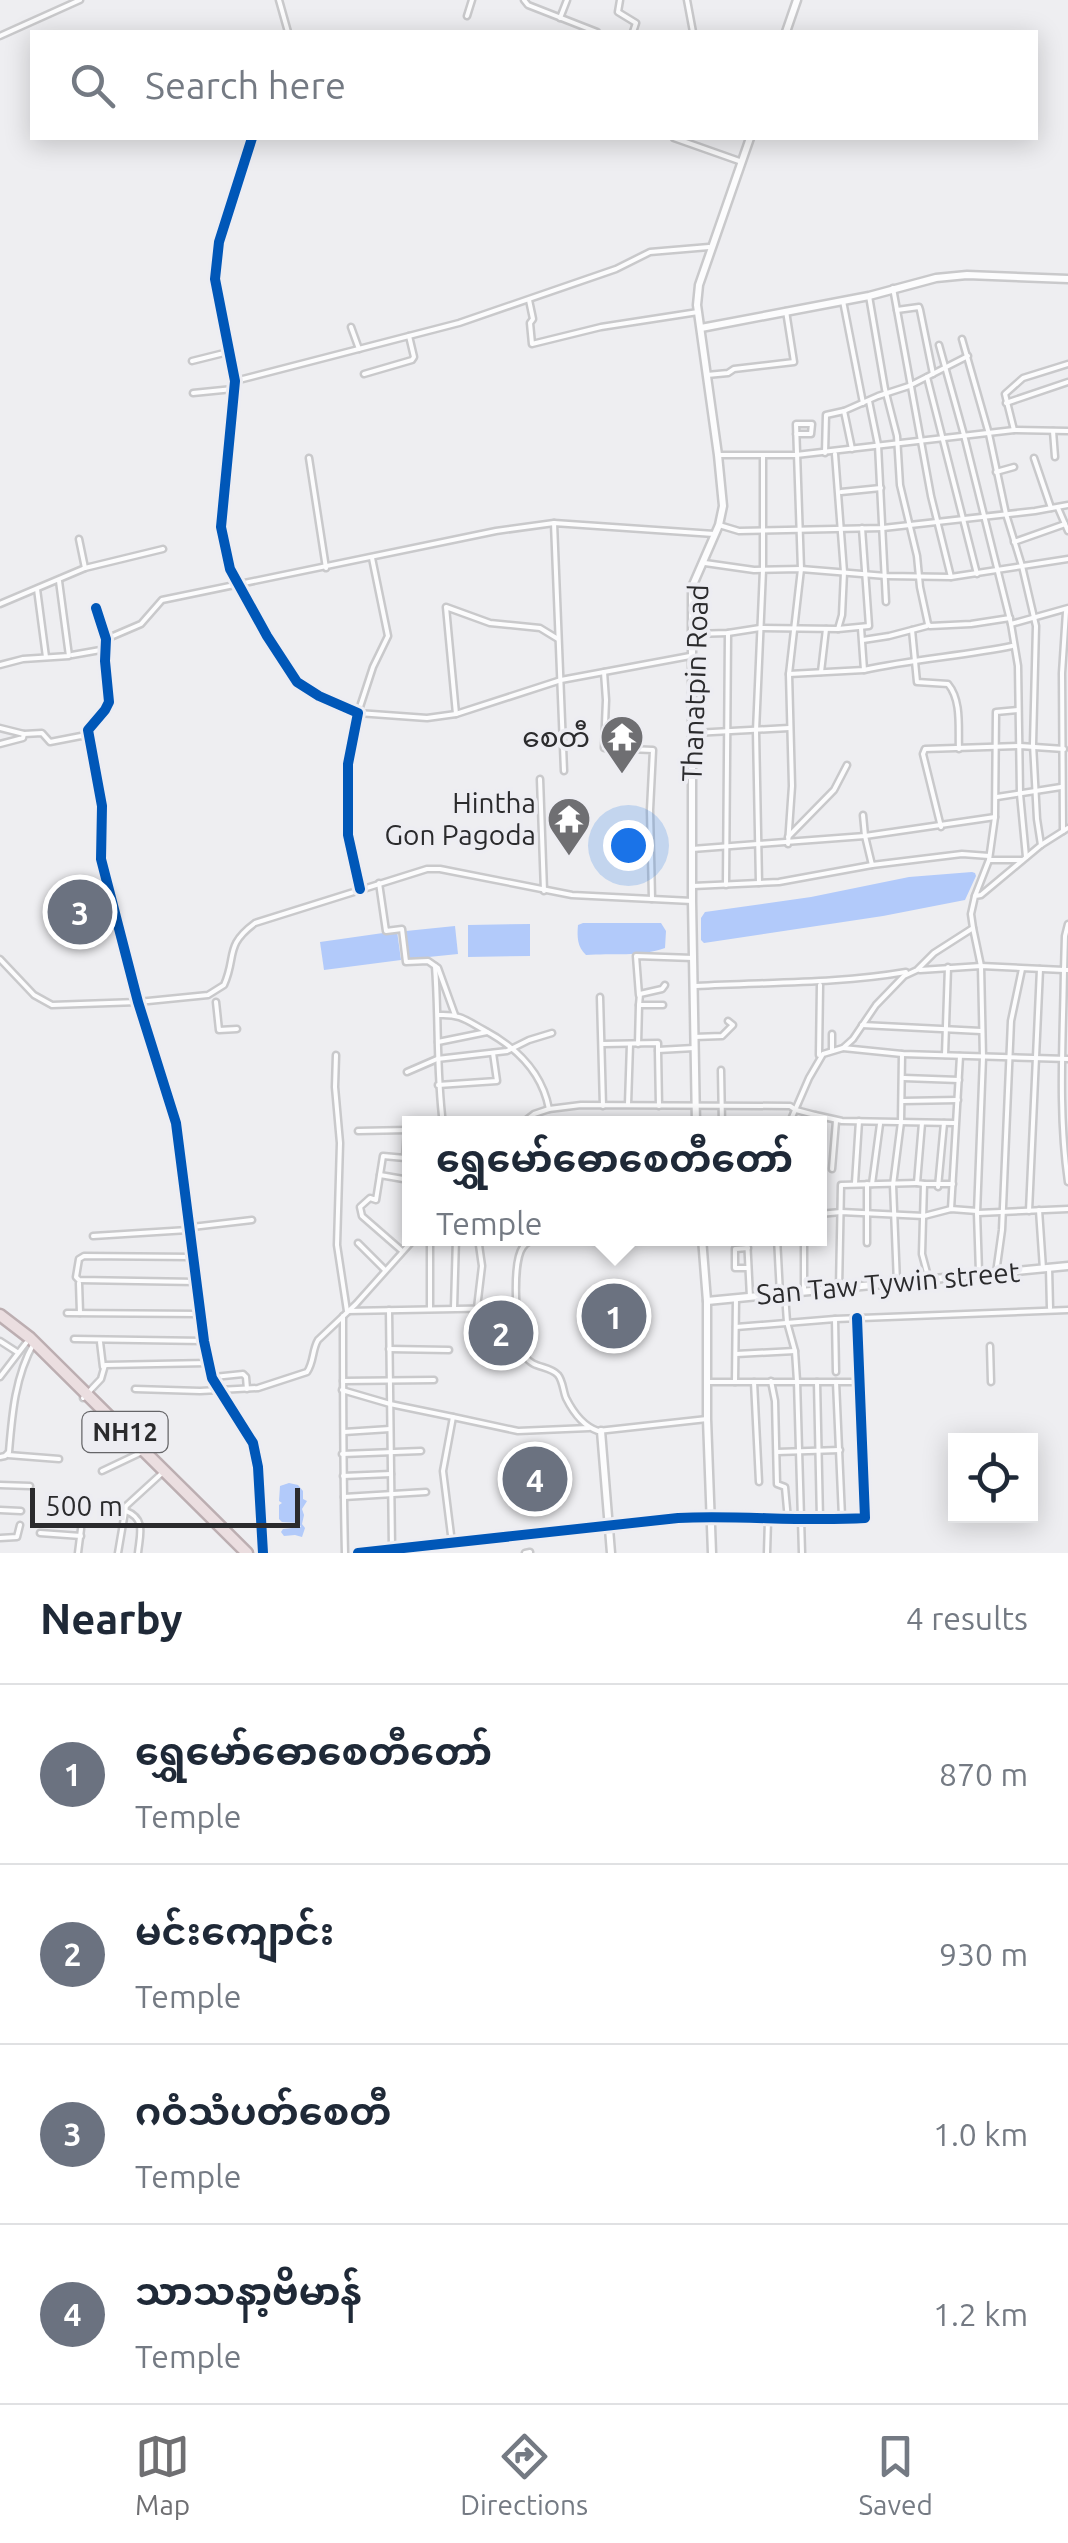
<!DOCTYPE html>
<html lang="en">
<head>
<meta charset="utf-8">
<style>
  body { margin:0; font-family:Ubuntu,"Noto Sans Myanmar",sans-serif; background:#f2f2f3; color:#1f2937 }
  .controls { position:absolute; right:30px; bottom:30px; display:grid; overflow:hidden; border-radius:0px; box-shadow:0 5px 25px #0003 }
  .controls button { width:90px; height:90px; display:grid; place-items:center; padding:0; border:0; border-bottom:2px solid #e0e1e3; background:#fff; color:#1f2937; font:50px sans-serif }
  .scale { position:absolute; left:30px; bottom:25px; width:270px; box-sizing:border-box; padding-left:10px; border:5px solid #2b2b2d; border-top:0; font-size:28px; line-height:35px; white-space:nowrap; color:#2b2b2d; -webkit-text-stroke:8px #ededf2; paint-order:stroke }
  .you { position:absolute; left:628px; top:845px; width:35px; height:35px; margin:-25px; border:8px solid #fff; border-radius:50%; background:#1a73e8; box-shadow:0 0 0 15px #1a73e833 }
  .badge { display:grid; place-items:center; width:65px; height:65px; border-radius:50%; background:#6f6f72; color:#fff; font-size:32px; font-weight:700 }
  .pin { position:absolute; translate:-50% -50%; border:5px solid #fff; box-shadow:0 2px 10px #0006 }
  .popup { position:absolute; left:402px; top:1116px; width:425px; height:130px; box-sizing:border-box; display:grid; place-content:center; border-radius:0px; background:#fff; filter:drop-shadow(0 2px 8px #0005); font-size:32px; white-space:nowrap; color:#747a83 }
  .popup b { font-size:38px; color:#1f2937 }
  .popup::after { content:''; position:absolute; left:50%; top:100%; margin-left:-20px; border:20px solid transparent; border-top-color:#fff }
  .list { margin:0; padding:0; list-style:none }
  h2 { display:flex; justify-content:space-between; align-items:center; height:130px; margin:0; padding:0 40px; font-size:42px }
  h2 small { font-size:32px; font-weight:400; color:#747a83 }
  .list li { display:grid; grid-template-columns:65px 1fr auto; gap:30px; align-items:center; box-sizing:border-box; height:180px; padding:0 40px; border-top:2px solid #e0e1e3 }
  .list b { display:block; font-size:38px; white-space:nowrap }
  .list p { margin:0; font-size:32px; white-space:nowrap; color:#747a83 }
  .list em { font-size:32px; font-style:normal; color:#747a83 }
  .icon { flex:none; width:55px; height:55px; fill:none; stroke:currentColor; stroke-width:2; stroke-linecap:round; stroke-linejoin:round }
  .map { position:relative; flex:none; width:1068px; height:1553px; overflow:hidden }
  .search { position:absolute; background:#fff; box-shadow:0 5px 25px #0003; left:30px; right:30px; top:30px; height:110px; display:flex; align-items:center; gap:25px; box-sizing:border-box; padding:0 35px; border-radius:0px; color:#747a83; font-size:38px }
  .sheet { height:850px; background:#fff }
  nav { display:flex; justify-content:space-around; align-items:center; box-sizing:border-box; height:140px; border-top:2px solid #e0e1e3; background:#fff; font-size:28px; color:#747a83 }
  nav a { display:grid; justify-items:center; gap:5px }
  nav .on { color:#6f6f72 }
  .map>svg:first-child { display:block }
  .water { fill:#b2cafa }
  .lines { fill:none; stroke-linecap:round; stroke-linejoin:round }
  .street-casing { stroke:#c9c9cb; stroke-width:9 }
  .secondary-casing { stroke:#c9c9cb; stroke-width:11 }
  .highway-casing { stroke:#bcaeb1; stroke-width:15 }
  .street { stroke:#fcfcfd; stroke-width:4 }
  .secondary { stroke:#fcfcfd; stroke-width:6 }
  .highway { stroke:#ebdee0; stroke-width:10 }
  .cycleway-casing { stroke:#ededf2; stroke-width:16 }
  .cycleway { stroke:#0057b8; stroke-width:10 }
  .labels { text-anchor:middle; stroke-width:8; stroke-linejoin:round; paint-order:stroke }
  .shield { fill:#ededf2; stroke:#656568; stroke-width:2.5 }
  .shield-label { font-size:25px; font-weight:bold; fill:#2b2b2d }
  .street-label { font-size:28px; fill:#2b2b2d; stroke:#ededf2 }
  .poi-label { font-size:28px; fill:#2b2b2d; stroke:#ededf2; text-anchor:end }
</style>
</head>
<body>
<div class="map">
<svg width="1068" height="1553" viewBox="0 0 1068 1553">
  <rect width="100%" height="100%" fill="#eeeef1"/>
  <g class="water">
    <polygon points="972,872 975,873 976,876 965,900 883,916 704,943 701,940 701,918 705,912 811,897 909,877"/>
    <path d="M583,923h78l5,8 -1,17c-24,9 -54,5 -79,7 -9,-8 -9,-19 -8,-30z"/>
    <polygon points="530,924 530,956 468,957 468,925"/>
    <polygon points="455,926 458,954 409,959 406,931"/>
    <polygon points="397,931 401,960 324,970 320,942"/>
    <polygon points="289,1483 298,1485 303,1491 303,1499 307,1501 302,1509 304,1515 302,1524 305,1528 302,1537 295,1535 284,1536 281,1532 283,1529 301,1527 299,1523 282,1522 279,1519 279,1505 282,1503 279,1501 280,1486"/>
  </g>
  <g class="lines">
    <defs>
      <g id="street">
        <polyline points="279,0 288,32"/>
        <polyline points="524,0 528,5 597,32"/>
        <polyline points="620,0 618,12 636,23 633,32"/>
        <polyline points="687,0 693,32"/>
        <polyline points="467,16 472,0"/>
        <polyline points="560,18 567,0"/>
        <polyline points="0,36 80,0"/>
        <polyline points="252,138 219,242 215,279 235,381 221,527 230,569 267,636 297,682 319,696 358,713 348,764 348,835 360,889"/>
        <polyline points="674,138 742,162"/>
        <polyline points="893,288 931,496 951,577"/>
        <polyline points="869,296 885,389 897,436 900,485 917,556 920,587 928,624 930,626 971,624 1010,618"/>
        <polyline points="529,300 533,319 530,323 532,344 601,327 698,312"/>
        <polyline points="843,301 863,403"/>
        <polyline points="897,310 919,307 920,310 933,374"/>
        <polyline points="351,327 359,349"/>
        <polyline points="962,339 989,434 1006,514 1022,566 1036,626 1033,744 1037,819 1041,845"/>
        <polyline points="939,345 964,435 1011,624 1018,666 1020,794 1026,857"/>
        <polyline points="192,361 228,352"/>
        <polyline points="364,374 412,360 414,357 409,336"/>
        <polyline points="707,375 728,373 734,369 794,362 786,311"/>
        <polyline points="927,377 977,574"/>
        <polyline points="235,381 459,323 616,269 650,252 709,247"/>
        <polyline points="193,393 233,389"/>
        <polyline points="869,401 878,445 886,602"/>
        <polyline points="1006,403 1068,382"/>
        <polyline points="844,411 852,449"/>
        <polyline points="1014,430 1005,394 1023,378 1068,364"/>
        <polyline points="1053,431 1055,457"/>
        <polyline points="825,453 826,415 844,411 878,396 909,386 968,356"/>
        <polyline points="835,454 844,572 842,615 838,629"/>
        <polyline points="718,455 796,455 1014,430 1068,431"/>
        <polyline points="309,458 326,568"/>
        <polyline points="1034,458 1051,508"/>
        <polyline points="996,472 1014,467"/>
        <polyline points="841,492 881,488"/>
        <polyline points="1058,508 1068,531"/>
        <polyline points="719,525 739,531 883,528 1035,511 1068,505"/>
        <polyline points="79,539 85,568"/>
        <polyline points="1014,542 1065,524"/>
        <polyline points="372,558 388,636 373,667 358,713 427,718 456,714 561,680 690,656"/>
        <polyline points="705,563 754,570 801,569 886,576 951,577 1068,559"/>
        <polyline points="37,589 46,657"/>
        <polyline points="0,604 85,568 163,549"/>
        <polyline points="1011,624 1068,608"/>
        <path d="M912,630l5,52 31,2c14,17 10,44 11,65"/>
        <polyline points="693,634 728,633 760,628 838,629 869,626 862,528"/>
        <polyline points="106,639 141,624 162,600 496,531 554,523"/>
        <polyline points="863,640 889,636 927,626"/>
        <polyline points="72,655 106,649"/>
        <polyline points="0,665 23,659 69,656 59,581"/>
        <path d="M864,670c49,-11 99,-14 148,-24"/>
        <polyline points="604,672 606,700 604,748 653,750 650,810 652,899"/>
        <polyline points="821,672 826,629"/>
        <polyline points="789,674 864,670 861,628"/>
        <polyline points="456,714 446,607 490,623 540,628 558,639"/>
        <polyline points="0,728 24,734"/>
        <polyline points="694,733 789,728"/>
        <polyline points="0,744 23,738 24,734 42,733 50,742 81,736 90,737"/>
        <polyline points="564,771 554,523 714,534"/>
        <polyline points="540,779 544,891"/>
        <polyline points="997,797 1061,787"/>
        <polyline points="863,815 865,836 872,865 962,854 989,856"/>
        <polyline points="941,827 923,754 925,749 1020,746 1064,749"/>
        <polyline points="1063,831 1062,673 1066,612 1068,610"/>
        <polyline points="788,837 834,790 847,765"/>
        <polyline points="788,844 792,786 789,674 801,569 796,424 812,424 811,434 796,434"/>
        <polyline points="692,849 865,836 995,817"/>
        <polyline points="989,860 1022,860"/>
        <polyline points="379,883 386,931 402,929 406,962 428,961 438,968 455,1015"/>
        <polyline points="759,883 756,731 763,570 763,457"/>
        <polyline points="726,885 728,633"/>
        <polyline points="693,886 779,882 872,865"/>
        <polyline points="975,896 989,860 995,817 996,712 1018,710"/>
        <polyline points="973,928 981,966 983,1057 977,1213 979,1272"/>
        <path d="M0,959l34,36 18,10 86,-3 70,-7 16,-10c13,-29 0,-39 31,-62l172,-54h13l132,26 120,6"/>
        <path d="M435,966c4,53 1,105 8,158"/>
        <polyline points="920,970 981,966 1064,970 1065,936 1068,924"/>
        <path d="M1068,970h-4c-1,71 -6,142 4,212"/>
        <path d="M696,986c70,-4 140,-2 210,-14"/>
        <polyline points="639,995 636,956 693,958"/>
        <polyline points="600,997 603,1106"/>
        <polyline points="216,1002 219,1030 237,1029"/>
        <polyline points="639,1005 640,994 662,989 665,985"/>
        <path d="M439,1015c21,-1 27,5 45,15 32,17 58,42 65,79"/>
        <polyline points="862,1025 981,1031"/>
        <polyline points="694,1037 722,1036 733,1025 728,1021"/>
        <polyline points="438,1042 487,1032"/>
        <polyline points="603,1044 658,1043 658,1050 694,1048"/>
        <polyline points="638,1044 639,1005 663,1005"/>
        <polyline points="843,1048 902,1054 1068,1059"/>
        <polyline points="832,1050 832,1034"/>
        <polyline points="658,1051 659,1106"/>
        <polyline points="336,1055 335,1087 340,1143 337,1245 347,1311 515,1308"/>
        <polyline points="819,1055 820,985"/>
        <polyline points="945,1055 948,967"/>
        <polyline points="721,1070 722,1124"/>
        <polyline points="407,1072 437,1059 507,1051 529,1040 552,1033"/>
        <polyline points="904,1078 959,1080"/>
        <polyline points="438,1085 497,1081 493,1053"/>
        <polyline points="903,1101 958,1100"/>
        <polyline points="628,1104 630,1044"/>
        <polyline points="815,1115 842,1121 954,1123"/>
        <polyline points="922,1123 917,1183 924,1184 922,1254 929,1280"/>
        <polyline points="521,1124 534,1114 549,1109 581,1105 790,1106 796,1110 815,1115 814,1124"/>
        <polyline points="789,1124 809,1078 823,1054 843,1048 853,1039 876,1005 904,976 917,970 934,953 973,928 971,914 975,896 981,895 1041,845 1068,828"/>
        <polyline points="358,1131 409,1130"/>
        <polyline points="832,1169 836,1121"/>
        <polyline points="380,1175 409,1180"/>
        <polyline points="855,1183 859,1121"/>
        <polyline points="872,1184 880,1124"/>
        <polyline points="924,1184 953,1184"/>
        <polyline points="938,1187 944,1123"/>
        <polyline points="951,1209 960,1056"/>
        <polyline points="1039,1210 1043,1269"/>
        <polyline points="1029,1211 1040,969"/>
        <polyline points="978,1213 1068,1209"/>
        <polyline points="819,1214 841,1212 924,1216 951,1209 977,1211"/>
        <polyline points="192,1227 252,1220"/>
        <polyline points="93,1236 188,1230"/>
        <polyline points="430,1238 430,1308"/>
        <path d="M560,1238c-12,1 -29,-2 -37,9 -12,16 -7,91 2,109 8,13 24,9 33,19 5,6 5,16 8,23 7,14 17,28 32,33l109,-12"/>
        <polyline points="747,1238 750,1297"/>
        <polyline points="777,1238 780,1294"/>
        <polyline points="804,1238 804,1292"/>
        <polyline points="358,1243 385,1270"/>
        <polyline points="867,1243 867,1184"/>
        <polyline points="748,1248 735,1249 735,1268 748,1268"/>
        <polyline points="401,1250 362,1216 360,1207 370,1198 376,1200 383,1156 405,1158 407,1130"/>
        <polyline points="193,1257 84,1256 79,1259 76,1277 79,1280 196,1282"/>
        <polyline points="1049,1268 1050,1308"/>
        <polyline points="996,1273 1002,1230 1011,1021 1022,969"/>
        <polyline points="79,1283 80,1313"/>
        <polyline points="897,1283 893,1185 901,1122 902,1054"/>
        <polyline points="839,1289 841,1185 917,1183"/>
        <polyline points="785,1294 787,1322 795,1351 797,1381 802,1553"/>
        <polyline points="454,1308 456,1238"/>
        <polyline points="477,1308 482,1266 478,1238"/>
        <polyline points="389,1310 392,1549"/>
        <polyline points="67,1313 201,1314"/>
        <path d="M343,1316c0,79 0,158 2,237"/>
        <polyline points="835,1319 836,1372"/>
        <polyline points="736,1327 835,1319 1068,1310"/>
        <polyline points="74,1339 204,1341"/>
        <polyline points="0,1341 17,1352"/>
        <polyline points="100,1342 103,1367"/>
        <polyline points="990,1346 991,1382"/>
        <polyline points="389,1349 449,1350"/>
        <polyline points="736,1354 795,1351"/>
        <polyline points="0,1377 26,1343"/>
        <polyline points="214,1377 243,1374 246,1377 247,1389"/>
        <polyline points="343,1381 434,1380"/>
        <polyline points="771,1381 775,1401 777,1484 785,1487 788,1520"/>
        <polyline points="710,1382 860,1382"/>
        <polyline points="735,1382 736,1298"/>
        <polyline points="754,1382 759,1482"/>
        <polyline points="817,1382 820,1520"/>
        <polyline points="836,1382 842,1517"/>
        <path d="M135,1389l65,2 58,-3 49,-16c7,-10 5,-22 11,-32l38,-36 59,-66"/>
        <polyline points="342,1390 390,1404 453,1417"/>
        <polyline points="83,1398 101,1379 105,1365 208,1363"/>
        <polyline points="344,1432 390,1429"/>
        <polyline points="777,1452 840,1450"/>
        <polyline points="342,1454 421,1451"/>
        <polyline points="8,1455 59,1459"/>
        <path d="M0,1457l5,-1 4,-4c3,-37 6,-76 25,-109"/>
        <polyline points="102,1471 140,1453"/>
        <polyline points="343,1476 391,1474"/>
        <polyline points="0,1485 30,1486"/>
        <polyline points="344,1497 426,1492"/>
        <polyline points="0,1510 21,1511"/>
        <path d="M126,1511c20,8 14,23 12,42"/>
        <polyline points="40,1533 81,1536"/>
        <polyline points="0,1538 17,1537 20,1525"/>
        <polyline points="452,1543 443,1471 453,1417 518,1431 589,1428"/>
        <polyline points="78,1553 81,1529"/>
        <polyline points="118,1553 126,1506 161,1474"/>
        <path d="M358,1553l320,-35c62,-3 124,4 187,0l-8,-200"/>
        <polyline points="525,1553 530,1552"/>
        <polyline points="767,1553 768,1520"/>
      </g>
      <g id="secondary">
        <polyline points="786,32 797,0"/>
        <polyline points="701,328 869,296 936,278 967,275 1068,279"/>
        <polyline points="96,608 106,639 105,661 109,702 105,710 88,730 102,806 101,859 138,1002 176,1123 204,1341 212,1378 253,1443 258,1467 263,1553"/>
        <polyline points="696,1124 692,901 692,587 719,525 723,506 718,455 697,305 699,285 750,138"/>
        <polyline points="702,1238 707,1301 707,1419 712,1553"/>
        <polyline points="707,1301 1068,1266"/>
        <polyline points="601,1431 611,1553"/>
      </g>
      <polyline id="highway" points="0,1315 30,1338 247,1553"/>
    </defs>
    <use href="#street" class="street-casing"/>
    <use href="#secondary" class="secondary-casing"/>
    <use href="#highway" class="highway-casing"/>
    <use href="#street" class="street"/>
    <use href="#secondary" class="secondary"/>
    <use href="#highway" class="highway"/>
    <defs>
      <g id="cycleway">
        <polyline points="252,138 219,242 215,279 235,381 221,527 230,569 267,636 297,682 319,696 358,713 348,764 348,835 360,889"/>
        <polyline points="96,608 106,639 105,661 109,702 105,710 88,730 102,806 101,859 138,1002 176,1123 204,1341 212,1378 253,1443 258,1467 263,1553"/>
        <path d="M358,1553l320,-35c62,-3 124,4 187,0l-8,-200"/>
      </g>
    </defs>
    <use href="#cycleway" class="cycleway-casing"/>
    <use href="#cycleway" class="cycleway"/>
  </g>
  <defs>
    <symbol id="temple-pin" viewBox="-11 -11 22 30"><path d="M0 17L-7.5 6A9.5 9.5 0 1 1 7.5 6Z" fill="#6f6f72" stroke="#ededf2"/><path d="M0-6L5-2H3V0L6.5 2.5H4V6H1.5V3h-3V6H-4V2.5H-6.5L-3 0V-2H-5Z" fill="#fff"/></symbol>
  </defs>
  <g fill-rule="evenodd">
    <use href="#temple-pin" x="597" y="712" width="50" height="68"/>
    <use href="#temple-pin" x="544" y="794" width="50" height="68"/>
  </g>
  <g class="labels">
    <rect class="shield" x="82.5" y="1412" width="85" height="40" rx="8"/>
    <g class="shield-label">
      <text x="125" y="1441">NH12</text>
    </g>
    <g class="street-label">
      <text transform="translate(695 683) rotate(-88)" y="10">Thanatpin Road</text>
      <text transform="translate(888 1283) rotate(-5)" y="10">San Taw Tywin street</text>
    </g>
    <g class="poi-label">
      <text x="590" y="747">စေတီ</text>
      <text x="536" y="813">Hintha<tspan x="536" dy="32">Gon Pagoda</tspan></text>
    </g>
  </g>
</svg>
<div class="controls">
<button><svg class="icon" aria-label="locate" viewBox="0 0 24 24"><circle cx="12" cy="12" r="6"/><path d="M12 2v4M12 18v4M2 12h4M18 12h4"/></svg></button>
</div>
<div class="scale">500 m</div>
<div class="you"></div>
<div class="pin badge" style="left:614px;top:1316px;background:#6b7280">1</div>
<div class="popup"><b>ရွှေမော်ဓောစေတီတော်</b>Temple</div>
<div class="pin badge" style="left:501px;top:1333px;background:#6b7280">2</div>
<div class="pin badge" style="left:80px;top:912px;background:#6b7280">3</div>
<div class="pin badge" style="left:535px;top:1479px;background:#6b7280">4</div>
<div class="search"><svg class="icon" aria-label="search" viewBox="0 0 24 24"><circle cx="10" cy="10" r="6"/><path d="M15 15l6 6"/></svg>Search here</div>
</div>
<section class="sheet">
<h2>Nearby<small>4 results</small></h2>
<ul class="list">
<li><span class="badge" style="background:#6b7280">1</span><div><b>ရွှေမော်ဓောစေတီတော်</b><p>Temple</p></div><em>870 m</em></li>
<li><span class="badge" style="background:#6b7280">2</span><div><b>မင်းကျောင်း</b><p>Temple</p></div><em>930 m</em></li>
<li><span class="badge" style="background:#6b7280">3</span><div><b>ဂဝံသံပတ်စေတီ</b><p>Temple</p></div><em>1.0 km</em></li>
<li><span class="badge" style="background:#6b7280">4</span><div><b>သာသနာ့ဗိမာန်</b><p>Temple</p></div><em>1.2 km</em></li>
</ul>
</section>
<nav>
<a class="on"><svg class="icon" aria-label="map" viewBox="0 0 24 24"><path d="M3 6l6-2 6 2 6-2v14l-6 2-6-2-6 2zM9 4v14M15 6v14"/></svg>Map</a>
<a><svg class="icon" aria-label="directions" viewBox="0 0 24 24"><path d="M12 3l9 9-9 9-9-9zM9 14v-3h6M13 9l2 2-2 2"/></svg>Directions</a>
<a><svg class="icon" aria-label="saved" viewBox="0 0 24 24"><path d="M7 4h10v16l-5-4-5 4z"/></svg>Saved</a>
</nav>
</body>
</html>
